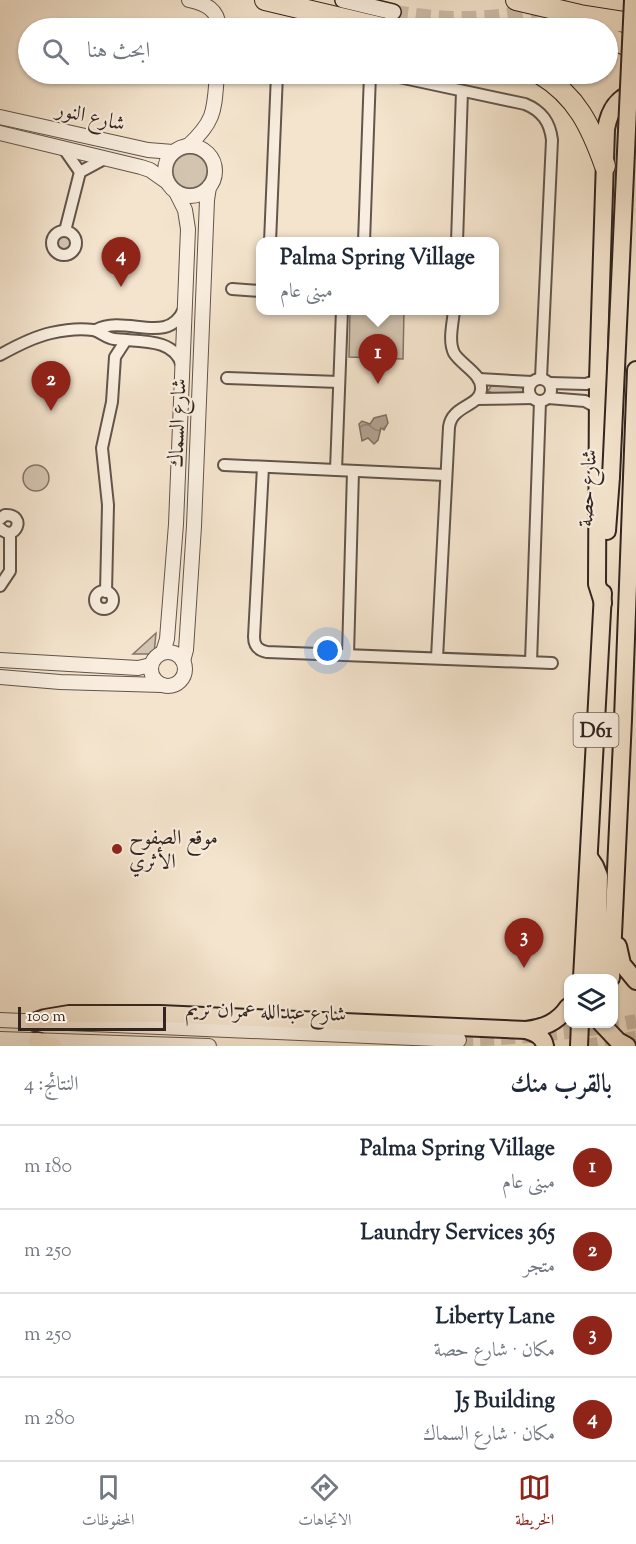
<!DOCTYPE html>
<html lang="ar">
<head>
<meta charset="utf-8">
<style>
  body { margin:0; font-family:"Sorts Mill Goudy",Amiri,serif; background:#f6f6f7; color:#1f2937; direction:rtl }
  .controls { position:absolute; right:18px; bottom:18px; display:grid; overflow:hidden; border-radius:12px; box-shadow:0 2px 4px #0004 }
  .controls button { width:54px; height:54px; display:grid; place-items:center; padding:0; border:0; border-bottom:2px solid #e0e1e3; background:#fff; color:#1f2937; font:30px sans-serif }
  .scale { position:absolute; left:18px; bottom:15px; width:148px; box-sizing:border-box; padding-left:6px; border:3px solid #322520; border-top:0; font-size:16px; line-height:21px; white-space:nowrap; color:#322520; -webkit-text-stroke:4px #f8edde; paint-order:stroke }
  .you { position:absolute; left:328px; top:651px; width:21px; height:21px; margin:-15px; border:4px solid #fff; border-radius:50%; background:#1a73e8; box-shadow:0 0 0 9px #1a73e833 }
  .badge { display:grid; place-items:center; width:39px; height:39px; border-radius:50%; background:#8f2418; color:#fff; font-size:20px; font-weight:700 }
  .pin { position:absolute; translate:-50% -50px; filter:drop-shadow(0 2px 3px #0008) }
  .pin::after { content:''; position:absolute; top:32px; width:21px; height:18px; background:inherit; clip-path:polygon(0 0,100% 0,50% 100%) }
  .popup { position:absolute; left:256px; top:237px; width:243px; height:78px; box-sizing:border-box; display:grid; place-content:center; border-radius:12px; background:#fff; filter:drop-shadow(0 2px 4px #0005); font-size:20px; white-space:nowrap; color:#747a83 }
  .popup b { font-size:22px; color:#1f2937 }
  .popup::after { content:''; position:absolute; left:50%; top:100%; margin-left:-12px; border:12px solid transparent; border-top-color:#fff }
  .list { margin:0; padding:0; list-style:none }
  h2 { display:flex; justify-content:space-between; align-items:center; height:78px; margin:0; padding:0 24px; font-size:26px }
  h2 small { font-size:20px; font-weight:400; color:#747a83 }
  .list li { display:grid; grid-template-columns:39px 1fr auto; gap:18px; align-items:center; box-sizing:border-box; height:84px; padding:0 24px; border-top:2px solid #e0e1e3 }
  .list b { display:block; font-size:22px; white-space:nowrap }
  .list p { margin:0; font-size:20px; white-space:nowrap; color:#747a83 }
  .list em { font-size:20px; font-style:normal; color:#747a83 }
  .icon { flex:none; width:33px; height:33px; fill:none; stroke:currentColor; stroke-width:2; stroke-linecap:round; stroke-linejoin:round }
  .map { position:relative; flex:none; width:636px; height:1046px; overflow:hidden; direction:ltr }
  .search { position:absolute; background:#fff; box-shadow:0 2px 4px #0004; left:18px; right:18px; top:18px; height:66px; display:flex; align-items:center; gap:15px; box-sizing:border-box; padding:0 21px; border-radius:33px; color:#747a83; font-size:22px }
  .sheet { height:414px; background:#fff }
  nav { display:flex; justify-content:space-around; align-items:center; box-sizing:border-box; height:84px; border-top:2px solid #e0e1e3; background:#fff; font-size:16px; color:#747a83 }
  nav a { display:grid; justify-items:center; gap:3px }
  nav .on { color:#8f2418 }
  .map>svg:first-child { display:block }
  .green { fill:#d3c4b0; stroke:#827468; stroke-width:1.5 }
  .water { fill:url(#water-waves); stroke:#7f7164; stroke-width:1.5 }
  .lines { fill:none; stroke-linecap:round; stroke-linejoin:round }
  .tertiary-tunnel { stroke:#cdbeaa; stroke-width:14; stroke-dasharray:14 7; stroke-linecap:butt }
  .secondary-tunnel { stroke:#cdbeaa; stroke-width:15; stroke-dasharray:15 8; stroke-linecap:butt }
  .minor-casing { stroke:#62554b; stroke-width:14 }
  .tertiary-casing { stroke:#62554b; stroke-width:16 }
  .secondary-casing { stroke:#322520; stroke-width:18 }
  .primary-casing { stroke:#322520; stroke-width:20 }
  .motorway-casing { stroke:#322520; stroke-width:22 }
  .minor { stroke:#f8edde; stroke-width:10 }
  .tertiary { stroke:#f8edde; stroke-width:14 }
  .secondary { stroke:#f8edde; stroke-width:15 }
  .primary { stroke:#f4e4cd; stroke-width:16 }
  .motorway { stroke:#f4e4cd; stroke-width:20 }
  .primary-bridge-casing { stroke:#322520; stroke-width:20; stroke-linecap:butt }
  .primary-bridge { stroke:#f4e4cd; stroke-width:16 }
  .poi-dot { fill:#8f2418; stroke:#f8edde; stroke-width:2 }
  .labels { text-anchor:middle; stroke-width:4.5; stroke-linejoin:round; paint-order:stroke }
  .shield { fill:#f8edde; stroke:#6d6159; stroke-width:1.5 }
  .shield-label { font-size:20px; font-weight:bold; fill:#322520 }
  .street-label { font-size:21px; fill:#322520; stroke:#f8edde }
  .poi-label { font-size:21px; fill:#322520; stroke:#f8edde; text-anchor:start }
</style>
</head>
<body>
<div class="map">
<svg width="636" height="1046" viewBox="0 0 636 1046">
  <defs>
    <pattern id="water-waves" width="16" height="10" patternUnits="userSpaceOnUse" patternTransform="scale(1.5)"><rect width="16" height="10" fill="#b2a392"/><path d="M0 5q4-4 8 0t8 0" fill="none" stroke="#918577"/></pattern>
  </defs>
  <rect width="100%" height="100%" fill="#f4e4cd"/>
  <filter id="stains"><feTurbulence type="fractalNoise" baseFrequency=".00333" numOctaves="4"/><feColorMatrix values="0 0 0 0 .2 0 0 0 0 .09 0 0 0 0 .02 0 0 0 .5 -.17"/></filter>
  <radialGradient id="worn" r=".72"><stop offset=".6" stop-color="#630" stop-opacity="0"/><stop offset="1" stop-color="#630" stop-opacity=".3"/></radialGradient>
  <g class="green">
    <circle cx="190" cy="171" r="17"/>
    <circle cx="63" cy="243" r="8"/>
    <polygon points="350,311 404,311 403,359 349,357"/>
    <polygon points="491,386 520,386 524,390 521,394 492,393 488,391"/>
    <circle cx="36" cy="478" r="13"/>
    <polygon points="156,633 154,654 133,654"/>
  </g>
  <polygon class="water" points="386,415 388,423 384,430 381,428 378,440 374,444 368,438 362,441 359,424 362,421 370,424 374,418"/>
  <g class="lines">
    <g class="tertiary-tunnel">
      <path d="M459,1040c60,-2 118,-7 177,-19"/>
      <polyline points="584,1046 636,1038"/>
    </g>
    <path class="secondary-tunnel" d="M393,12c60,11 117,9 176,-12"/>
    <defs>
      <g id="minor">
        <path d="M385,74l140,30c17,7 25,18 27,36l-11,238"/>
        <polyline points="64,149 80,172"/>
        <circle cx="64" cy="243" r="12"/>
        <polyline points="65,231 80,172 104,159"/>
        <polyline points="270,242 277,74"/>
        <polyline points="364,242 370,74"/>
        <polyline points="457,242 462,91"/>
        <polyline points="232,289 261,291"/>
        <path d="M96,330c30,-16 72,17 88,-21"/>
        <path d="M0,355c16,-9 33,-18 51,-22 13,-3 29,-5 42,-3 8,2 13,8 21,9 23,3 61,-2 68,27"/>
        <polyline points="227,378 339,382"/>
        <circle cx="540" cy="390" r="11"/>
        <polyline points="479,379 532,382"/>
        <polyline points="550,383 586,384 598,380"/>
        <polyline points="548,398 585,401 598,408"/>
        <polyline points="477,399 532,398"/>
        <polyline points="224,465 445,475"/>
        <path d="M263,467l-9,170c0,9 4,13 13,15l285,11"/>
        <polyline points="336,470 342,310"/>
        <path d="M0,519l5,-4c23,-1 10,29 -5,13"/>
        <polyline points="0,586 10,571 10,533"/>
        <circle cx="104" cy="600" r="9"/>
        <polyline points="106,592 108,505 102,448 112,402 115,357 126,340"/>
        <polyline points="348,655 353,471"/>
        <path d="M437,658l12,-231c3,-22 30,-20 32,-37 2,-16 -20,-25 -27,-37 -6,-12 -1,-30 0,-43"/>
        <polyline points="531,662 540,401"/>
      </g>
      <g id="tertiary">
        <path d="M189,0c17,4 29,9 30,28"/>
        <polyline points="0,117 148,150 173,152"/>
        <polyline points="0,133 141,167 150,170 167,182"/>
        <circle cx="190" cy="171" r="25"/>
        <path d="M188,146c28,-26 26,-36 29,-72"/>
        <circle cx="168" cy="669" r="17"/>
        <polyline points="163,652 167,639 176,524 188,229 185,210 176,192"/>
        <polyline points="0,660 138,668 151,665"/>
        <polyline points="183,661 186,650 194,526 207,200 209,187"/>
        <polyline points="0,677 60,682 162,685"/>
        <polyline points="0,1020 459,1040"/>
        <polyline points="0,1039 209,1046"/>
      </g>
      <polyline id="secondary" points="343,0 393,12"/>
      <g id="primary">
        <polyline points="607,531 611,477"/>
        <path d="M603,603l-6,-19 1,-204 8,-251c3,-17 11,-33 30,-36"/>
        <polyline points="589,857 595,866 599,876 597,978"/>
        <polyline points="618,946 622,964 636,981"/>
        <polyline points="582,978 603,593"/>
        <polyline points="611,978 623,719 636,370"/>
        <path d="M34,1022l11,-4 24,-4h91l366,16c18,-2 32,-8 42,-23"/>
        <polyline points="601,1023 618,1041 627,1046"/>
        <path d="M526,1030c9,3 17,6 19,16"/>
        <polyline points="37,1041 53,1046"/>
        <polyline points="579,1046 580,1023"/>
      </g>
      <g id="motorway">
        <polyline points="265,0 383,28"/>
        <polyline points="516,0 580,15 636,24"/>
        <polyline points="608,38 636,49"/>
        <path d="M540,74c37,22 51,53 65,92"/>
      </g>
    </defs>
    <use href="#minor" class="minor-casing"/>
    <use href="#tertiary" class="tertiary-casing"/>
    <use href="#secondary" class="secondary-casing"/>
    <use href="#primary" class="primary-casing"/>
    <use href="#motorway" class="motorway-casing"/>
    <use href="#minor" class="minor"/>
    <use href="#tertiary" class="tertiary"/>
    <use href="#secondary" class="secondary"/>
    <use href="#primary" class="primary"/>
    <use href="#motorway" class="motorway"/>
    <defs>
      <polyline id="primary-bridge" points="611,477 633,0"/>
    </defs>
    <use href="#primary-bridge" class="primary-bridge-casing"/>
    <use href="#primary-bridge" class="primary-bridge"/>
  </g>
  <circle class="poi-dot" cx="117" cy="849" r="6"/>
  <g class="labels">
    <rect class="shield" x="573.5" y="713" width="45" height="34" rx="4.5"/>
    <g class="shield-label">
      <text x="596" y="737">D61</text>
    </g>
    <g class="street-label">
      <text transform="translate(91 116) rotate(13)" y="7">شارع النور</text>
      <text transform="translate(177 423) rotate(-88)" y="7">شارع السماك</text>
      <text transform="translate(587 488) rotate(-87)" y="7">شارع حصة</text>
      <text transform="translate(266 1011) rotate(2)" y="7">شارع عبدالله عمران تريم</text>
    </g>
    <g class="poi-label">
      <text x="129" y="844">موقع الصفوح<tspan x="129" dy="24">الأثري</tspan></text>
    </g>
  </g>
  <rect width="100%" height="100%" filter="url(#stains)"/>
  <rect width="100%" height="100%" fill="url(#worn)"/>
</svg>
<div class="controls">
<button><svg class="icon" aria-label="layers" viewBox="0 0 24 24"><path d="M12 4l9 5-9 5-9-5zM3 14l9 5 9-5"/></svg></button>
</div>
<div class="scale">100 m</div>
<div class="you"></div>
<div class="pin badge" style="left:378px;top:384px">1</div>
<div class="popup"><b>Palma Spring Village</b>مبنى عام</div>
<div class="pin badge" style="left:51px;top:411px">2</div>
<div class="pin badge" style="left:524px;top:968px">3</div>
<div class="pin badge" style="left:121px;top:287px">4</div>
<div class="search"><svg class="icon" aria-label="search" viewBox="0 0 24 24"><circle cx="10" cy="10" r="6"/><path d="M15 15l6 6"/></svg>ابحث هنا</div>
</div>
<section class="sheet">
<h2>بالقرب منك<small>النتائج: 4</small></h2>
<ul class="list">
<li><span class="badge">1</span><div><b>Palma Spring Village</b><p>مبنى عام</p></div><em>180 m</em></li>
<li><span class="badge">2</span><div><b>365 Laundry Services</b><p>متجر</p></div><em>250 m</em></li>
<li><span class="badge">3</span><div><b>Liberty Lane</b><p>مكان · شارع حصة</p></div><em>250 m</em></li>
<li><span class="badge">4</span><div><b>J5 Building</b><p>مكان · شارع السماك</p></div><em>280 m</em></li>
</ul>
</section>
<nav>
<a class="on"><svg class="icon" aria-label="map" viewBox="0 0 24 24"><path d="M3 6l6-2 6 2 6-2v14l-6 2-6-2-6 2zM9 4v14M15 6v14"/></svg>الخريطة</a>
<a><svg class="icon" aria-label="directions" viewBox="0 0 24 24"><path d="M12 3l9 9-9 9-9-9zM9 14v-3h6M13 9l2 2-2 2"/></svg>الاتجاهات</a>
<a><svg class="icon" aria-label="saved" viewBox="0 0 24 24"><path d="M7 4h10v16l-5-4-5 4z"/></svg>المحفوظات</a>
</nav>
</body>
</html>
